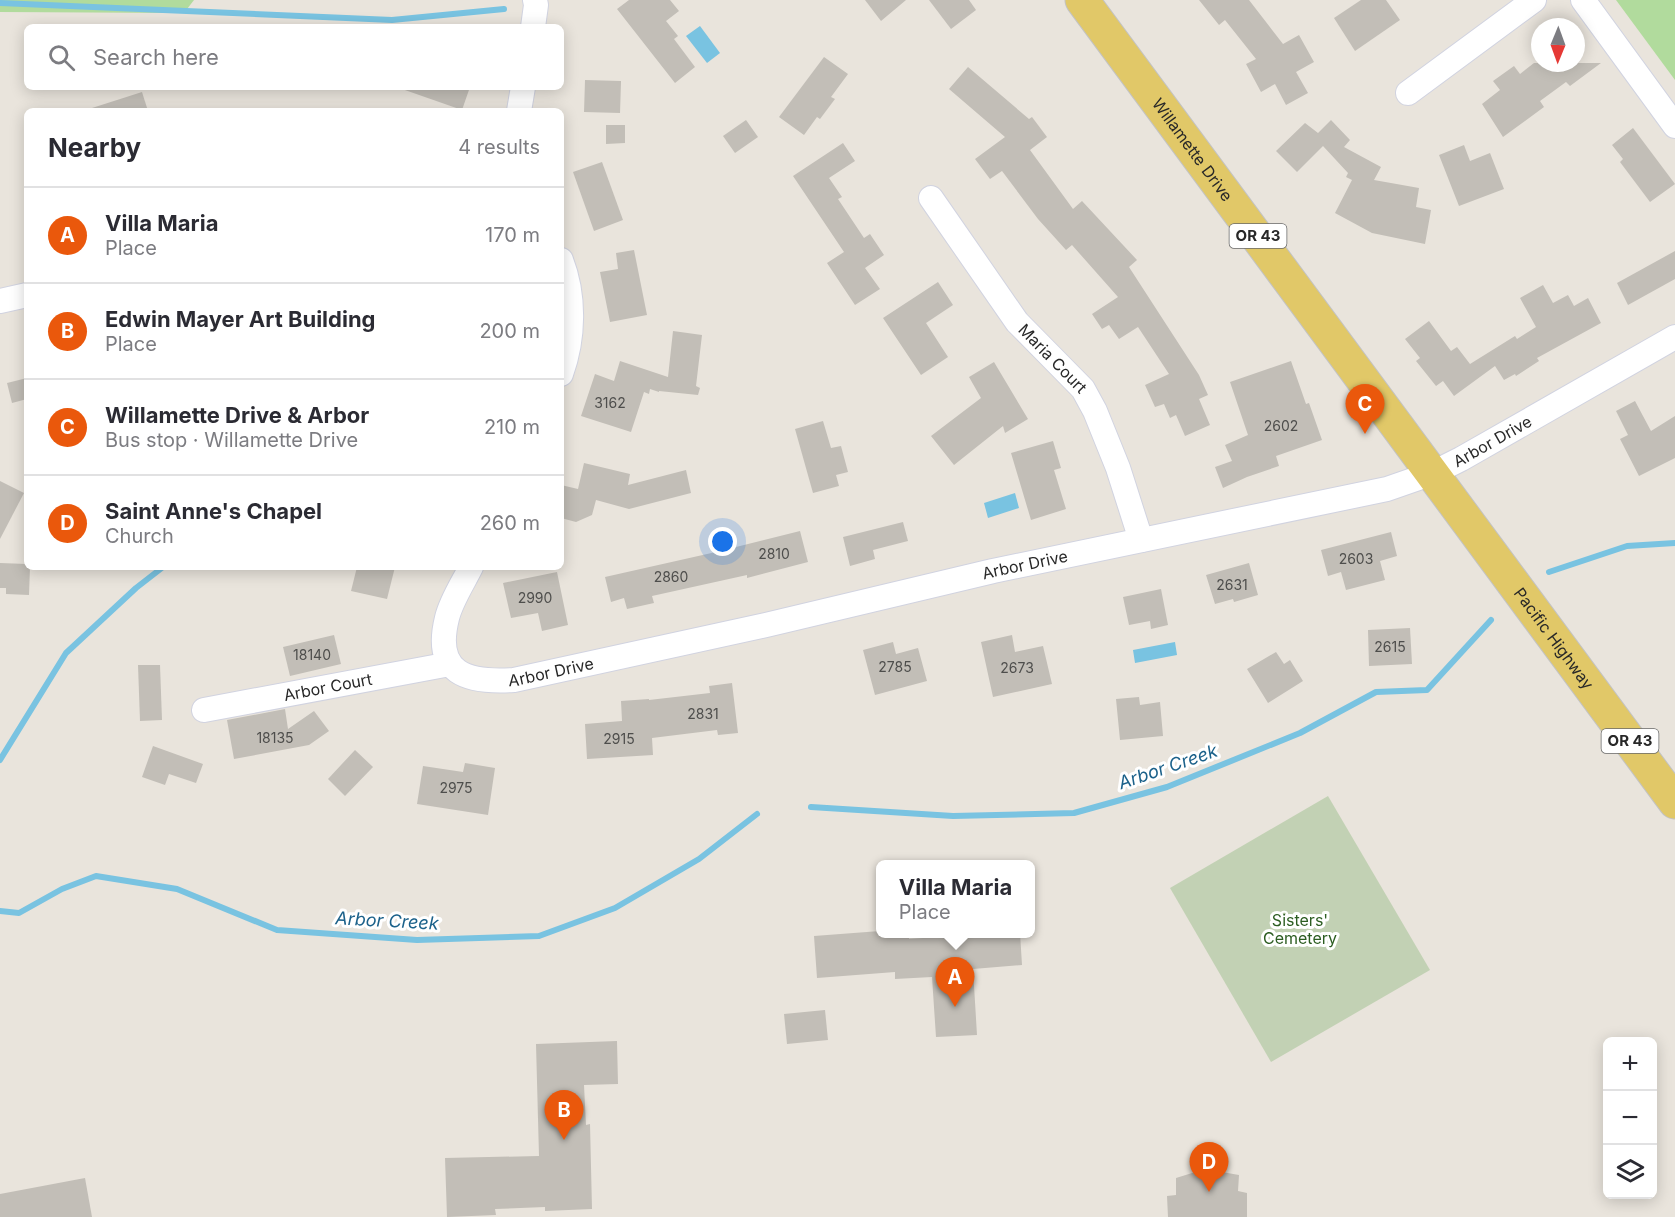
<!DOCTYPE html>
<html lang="en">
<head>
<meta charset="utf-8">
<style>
  body { margin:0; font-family:Inter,sans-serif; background:#f7f7f7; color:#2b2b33 }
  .controls { position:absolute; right:18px; bottom:18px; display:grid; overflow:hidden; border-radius:9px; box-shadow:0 3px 15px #0003 }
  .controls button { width:54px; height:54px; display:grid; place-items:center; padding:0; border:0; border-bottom:2px solid #e1e1e2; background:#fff; color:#2b2b33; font:30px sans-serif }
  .compass { position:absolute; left:1531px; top:18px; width:54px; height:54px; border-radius:50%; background:#fff; box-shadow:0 3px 15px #0003; rotate:181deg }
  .you { position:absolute; left:723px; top:542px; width:21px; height:21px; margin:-15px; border:4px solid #fff; border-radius:50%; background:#1a73e8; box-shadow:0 0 0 9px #1a73e833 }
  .badge { display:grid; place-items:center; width:39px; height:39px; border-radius:50%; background:#ea580c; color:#fff; font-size:20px; font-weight:700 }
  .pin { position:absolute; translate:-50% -50px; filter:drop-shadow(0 2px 3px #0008) }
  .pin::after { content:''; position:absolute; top:32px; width:21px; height:18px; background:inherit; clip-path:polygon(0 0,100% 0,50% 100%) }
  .popup { position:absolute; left:876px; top:860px; width:159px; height:78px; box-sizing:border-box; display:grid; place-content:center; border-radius:9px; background:#fff; filter:drop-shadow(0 2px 4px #0005); font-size:20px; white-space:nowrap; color:#7c7c81 }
  .popup b { font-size:22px; color:#2b2b33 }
  .popup::after { content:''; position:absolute; left:50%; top:100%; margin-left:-12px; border:12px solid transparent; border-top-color:#fff }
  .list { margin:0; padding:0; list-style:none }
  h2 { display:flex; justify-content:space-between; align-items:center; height:78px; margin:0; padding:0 24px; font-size:26px }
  h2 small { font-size:20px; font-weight:400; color:#7c7c81 }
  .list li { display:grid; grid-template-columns:39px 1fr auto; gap:18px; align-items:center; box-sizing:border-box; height:96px; padding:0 24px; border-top:2px solid #e1e1e2 }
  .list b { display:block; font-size:22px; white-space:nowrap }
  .list p { margin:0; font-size:20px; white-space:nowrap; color:#7c7c81 }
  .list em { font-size:20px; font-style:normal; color:#7c7c81 }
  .icon { flex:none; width:33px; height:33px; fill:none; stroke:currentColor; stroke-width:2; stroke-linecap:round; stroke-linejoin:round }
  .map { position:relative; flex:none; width:1675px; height:1217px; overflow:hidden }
  .search { position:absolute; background:#fff; box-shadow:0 3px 15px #0003; left:24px; top:24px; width:540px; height:66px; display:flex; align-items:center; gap:15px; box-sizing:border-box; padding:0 21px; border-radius:9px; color:#7c7c81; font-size:22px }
  .panel { position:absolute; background:#fff; box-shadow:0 3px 15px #0003; left:24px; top:108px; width:540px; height:462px; border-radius:9px }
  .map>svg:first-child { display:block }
  .green { fill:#b1db9d }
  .cemetery { fill:#c2d1b4 }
  .water { fill:#79c3e1 }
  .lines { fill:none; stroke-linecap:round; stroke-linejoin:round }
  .stream { stroke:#79c3e1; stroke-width:6 }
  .building { fill:#c2beb7 }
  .minor-casing { stroke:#d1d3e0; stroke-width:26 }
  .primary-casing { stroke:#c3c3c3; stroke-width:35 }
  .minor { stroke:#fff; stroke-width:24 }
  .primary { stroke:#e1c868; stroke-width:33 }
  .labels { text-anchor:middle; stroke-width:6; stroke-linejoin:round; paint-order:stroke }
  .number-label { font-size:14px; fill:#4e4e4c }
  .shield { fill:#fff; stroke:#686868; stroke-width:1.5 }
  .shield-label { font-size:15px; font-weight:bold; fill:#282828 }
  .street-label { font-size:16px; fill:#282828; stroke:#fff }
  .park-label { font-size:16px; fill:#2c5d21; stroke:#fff }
  .water-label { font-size:18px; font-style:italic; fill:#1b618a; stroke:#fff }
</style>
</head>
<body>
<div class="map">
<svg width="1675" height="1217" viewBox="0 0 1675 1217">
  <rect width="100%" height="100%" fill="#e9e4dc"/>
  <g class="green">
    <polygon points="0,0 194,0 184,13 0,12"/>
    <polygon points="1616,0 1675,0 1675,80"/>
  </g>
  <polygon class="cemetery" points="1328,796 1430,970 1271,1062 1170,888"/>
  <g class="water">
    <polygon points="700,26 720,53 707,63 686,36"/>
    <polygon points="1015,493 1019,508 988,518 984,503"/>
    <polygon points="1175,642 1177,655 1135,663 1133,650"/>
  </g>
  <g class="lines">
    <g class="stream">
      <polyline points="0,3 392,20 504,9"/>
      <polyline points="1549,572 1627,546 1675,543"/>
      <polyline points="0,760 66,653 136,588 163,567"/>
      <polyline points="811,807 953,816 1074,813 1167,787 1300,733 1376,692 1427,690 1491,620"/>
      <polyline points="0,911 19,913 62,889 96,876 177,889 277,930 417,940 539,936 615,908 699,859 757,814"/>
    </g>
  </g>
  <g class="building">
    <polygon points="629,0 670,0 679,11 666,21 678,36 674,39 695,67 675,83 617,9"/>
    <polygon points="865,0 906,0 881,21"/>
    <polygon points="929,0 969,0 976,10 951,29"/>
    <polygon points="1199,0 1249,0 1283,44 1299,35 1314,62 1296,72 1308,93 1286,105 1275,84 1261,92 1246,64 1256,59 1225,20 1219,25"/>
    <polygon points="1361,0 1386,0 1400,20 1355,51 1334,18"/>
    <polygon points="824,57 848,74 831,97 835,99 820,119 817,117 804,135 779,117"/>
    <polygon points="1534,63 1601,63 1570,86 1566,82 1540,101 1544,107 1503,137 1482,104 1500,90 1493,81 1514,66 1520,74"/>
    <polygon points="968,67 1029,119 1032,117 1047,137 1030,150 1073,209 1082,201 1137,260 1129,267 1199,375 1208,395 1199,399 1210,425 1185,436 1176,415 1170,418 1164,404 1155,407 1145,385 1169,374 1138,327 1119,339 1109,325 1102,329 1092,314 1118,297 1072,245 1066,250 1038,219 1002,171 990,179 975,159 1005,137 949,89"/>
    <polygon points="585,80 621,81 620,113 584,112"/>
    <polygon points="403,87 470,87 462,110 402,89"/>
    <polygon points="142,92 148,111 93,111 92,108"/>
    <polygon points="746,120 758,137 735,153 723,136"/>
    <polygon points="1331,120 1350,140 1344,147 1381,167 1374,180 1419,188 1416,207 1431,210 1425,244 1372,233 1335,213 1352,180 1346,177 1348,173 1323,146 1297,172 1276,151 1305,123 1318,133"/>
    <polygon points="606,125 625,125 625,143 606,144"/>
    <polygon points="1633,128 1675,184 1650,202 1620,162 1623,159 1612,145"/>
    <polygon points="843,143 855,161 829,178 842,197 838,199 864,238 870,234 884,255 865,268 880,289 855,305 827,263 844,252 793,176"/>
    <polygon points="1464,145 1470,161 1490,153 1504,189 1459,206 1439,155"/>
    <polygon points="602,162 623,220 594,231 573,172"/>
    <polygon points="634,250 647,315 610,322 600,272 618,269 616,253"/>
    <polygon points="1675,251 1675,279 1628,305 1617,283"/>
    <polygon points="938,282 953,305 926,323 948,357 921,375 883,318"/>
    <polygon points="1543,285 1553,303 1568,295 1574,306 1588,298 1601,323 1537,358 1539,361 1516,376 1515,374 1504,380 1495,366 1454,396 1443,381 1436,386 1416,361 1420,358 1405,339 1429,321 1451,351 1457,347 1470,364 1515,336 1517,339 1536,327 1520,298"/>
    <polygon points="673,331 702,335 696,386 700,388 698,395 659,391 659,392 650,389 649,394 644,392 631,432 581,416 595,374 614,381 620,361 668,377"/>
    <polygon points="1291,361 1306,404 1309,403 1322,440 1276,456 1279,466 1247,477 1223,488 1215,467 1232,461 1225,445 1248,435 1230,382"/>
    <polygon points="994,362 1028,419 1005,433 1003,426 954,465 931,436 981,398 969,377"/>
    <polygon points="27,378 27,399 12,403 7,383"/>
    <polygon points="1635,401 1651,431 1675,416 1675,458 1639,476 1620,439 1628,435 1616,411"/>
    <polygon points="823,421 831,448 841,446 848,472 836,475 839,486 813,493 795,429"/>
    <polygon points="1053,441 1061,468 1054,470 1066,509 1031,520 1011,453"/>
    <polygon points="584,463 630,474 628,485 686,470 691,493 629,509 596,500 592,515 576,522 561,518 561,485 578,489"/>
    <polygon points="0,481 24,493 0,539"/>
    <polygon points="903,522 908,541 873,550 875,559 850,566 843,537"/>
    <polygon points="800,531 808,562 747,578 747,575 652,596 654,603 627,609 624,598 611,602 605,577 716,552"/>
    <polygon points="1391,532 1397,556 1380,561 1385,580 1346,590 1341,572 1328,576 1321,550"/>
    <polygon points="0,563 27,564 27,567 30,567 29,595 6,594 6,588 0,588"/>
    <polygon points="1249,563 1258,595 1234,602 1233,599 1215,604 1206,575"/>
    <polygon points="357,567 395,567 387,599 351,591"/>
    <polygon points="557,572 568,625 542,631 538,613 511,618 503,583"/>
    <polygon points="1161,589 1168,625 1151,629 1150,621 1129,625 1123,597"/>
    <polygon points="1410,628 1412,664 1369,666 1368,630"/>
    <polygon points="334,635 341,664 290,676 283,647"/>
    <polygon points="1012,635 1015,652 1043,646 1052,684 993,697 981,642"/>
    <polygon points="893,642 896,654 918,648 927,681 875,695 863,650"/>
    <polygon points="1276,652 1284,664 1290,660 1303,681 1268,703 1247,669"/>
    <polygon points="138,665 160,665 162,720 140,721"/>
    <polygon points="732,683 738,733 718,735 717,730 652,738 653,755 587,759 585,724 622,721 621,701 649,699 649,700 710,693 709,686"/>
    <polygon points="1139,697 1140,705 1160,702 1163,736 1120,740 1116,699"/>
    <polygon points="285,709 288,729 314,711 329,731 309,745 234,759 227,720"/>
    <polygon points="153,746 203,764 196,783 169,774 165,785 142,777"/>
    <polygon points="355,750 373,767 345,796 328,779"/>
    <polygon points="465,763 495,768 488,815 417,804 423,766 463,772"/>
    <polygon points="880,931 880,933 909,933 909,939 950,936 950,933 1020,933 1022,965 973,969 977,1035 936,1037 932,977 895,979 895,972 817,978 814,936"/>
    <polygon points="825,1010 828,1040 787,1044 784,1014"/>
    <polygon points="617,1041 618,1084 584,1085 586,1125 590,1124 592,1209 545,1211 545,1207 495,1209 496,1215 447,1217 445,1158 539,1156 536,1044"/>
    <polygon points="1205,1169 1239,1175 1238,1191 1247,1193 1247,1217 1168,1217 1167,1196 1176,1195 1176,1178"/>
    <polygon points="85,1178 92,1217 0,1217 0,1194"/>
  </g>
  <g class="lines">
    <defs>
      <g id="minor">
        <polyline points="1583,0 1675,126"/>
        <polyline points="533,27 536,5 535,0"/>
        <polyline points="1408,93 1534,0"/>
        <polyline points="519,111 523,87"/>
        <path id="s1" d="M931,198l86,124 66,67 12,22 23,57 23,72"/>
        <path d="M561,260c14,36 13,78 0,114"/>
        <polyline points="0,301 27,295"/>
        <path id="s2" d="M471,567c-8,16 -20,34 -24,51 -14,56 20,65 67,62l252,-55 227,-54 394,-82 46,-16 28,-14 214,-122"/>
        <path id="s3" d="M204,710l246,-46"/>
      </g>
      <g id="primary">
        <path id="s4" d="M1082,0l593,802"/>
      </g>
    </defs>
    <use href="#minor" class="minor-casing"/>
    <use href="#primary" class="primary-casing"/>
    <use href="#minor" class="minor"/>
    <use href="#primary" class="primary"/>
  </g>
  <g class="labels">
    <g class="number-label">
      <text x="610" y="408">3162</text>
      <text x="1281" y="431">2602</text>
      <text x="774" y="559">2810</text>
      <text x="1356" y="564">2603</text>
      <text x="671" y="582">2860</text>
      <text x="1232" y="590">2631</text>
      <text x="535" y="603">2990</text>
      <text x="1390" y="652">2615</text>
      <text x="312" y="660">18140</text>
      <text x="895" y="672">2785</text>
      <text x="1017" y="673">2673</text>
      <text x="703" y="719">2831</text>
      <text x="275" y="743">18135</text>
      <text x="619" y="744">2915</text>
      <text x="456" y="793">2975</text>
    </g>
    <g class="shield">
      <rect x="1229.5" y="224" width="57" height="24" rx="4.5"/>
      <rect x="1601.5" y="729" width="57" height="24" rx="4.5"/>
    </g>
    <g class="shield-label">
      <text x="1258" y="241">OR 43</text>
      <text x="1630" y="746">OR 43</text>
    </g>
    <g class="street-label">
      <text dy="6" stroke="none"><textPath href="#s4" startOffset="186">Willamette Drive</textPath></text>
      <text dy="6" stroke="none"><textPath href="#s1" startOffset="202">Maria Court</textPath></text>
      <text dy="6" stroke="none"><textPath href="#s2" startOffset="1182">Arbor Drive</textPath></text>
      <text dy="6" stroke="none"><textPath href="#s2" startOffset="696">Arbor Drive</textPath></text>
      <text dy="6" stroke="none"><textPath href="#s4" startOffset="794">Pacific Highway</textPath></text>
      <text dy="6" stroke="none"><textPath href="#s2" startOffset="210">Arbor Drive</textPath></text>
      <text dy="6" stroke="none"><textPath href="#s3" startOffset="126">Arbor Court</textPath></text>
    </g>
    <g class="park-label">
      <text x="1300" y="926">Sisters'<tspan x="1300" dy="18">Cemetery</tspan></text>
    </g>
    <g class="water-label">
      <text transform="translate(1168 767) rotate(-19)" y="6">Arbor Creek</text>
      <text transform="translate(387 921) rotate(3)" y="6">Arbor Creek</text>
    </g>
  </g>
</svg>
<div class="controls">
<button>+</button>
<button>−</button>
<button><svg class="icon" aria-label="layers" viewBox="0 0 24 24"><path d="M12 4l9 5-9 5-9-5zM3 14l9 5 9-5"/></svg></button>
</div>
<svg class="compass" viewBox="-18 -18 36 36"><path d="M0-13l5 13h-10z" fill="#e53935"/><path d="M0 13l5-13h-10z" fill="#7c7c81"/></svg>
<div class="you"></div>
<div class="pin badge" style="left:955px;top:1007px">A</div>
<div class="popup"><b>Villa Maria</b>Place</div>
<div class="pin badge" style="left:564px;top:1140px">B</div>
<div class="pin badge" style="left:1365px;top:434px">C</div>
<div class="pin badge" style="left:1209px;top:1192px">D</div>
<div class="search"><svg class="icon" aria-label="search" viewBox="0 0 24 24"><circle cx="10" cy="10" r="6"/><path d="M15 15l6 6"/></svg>Search here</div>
<section class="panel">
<h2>Nearby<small>4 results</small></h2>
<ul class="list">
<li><span class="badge">A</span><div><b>Villa Maria</b><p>Place</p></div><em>170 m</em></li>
<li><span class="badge">B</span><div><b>Edwin Mayer Art Building</b><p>Place</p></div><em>200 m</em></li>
<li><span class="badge">C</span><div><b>Willamette Drive &amp; Arbor</b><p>Bus stop · Willamette Drive</p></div><em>210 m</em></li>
<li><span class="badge">D</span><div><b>Saint Anne's Chapel</b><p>Church</p></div><em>260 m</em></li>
</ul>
</section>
</div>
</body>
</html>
